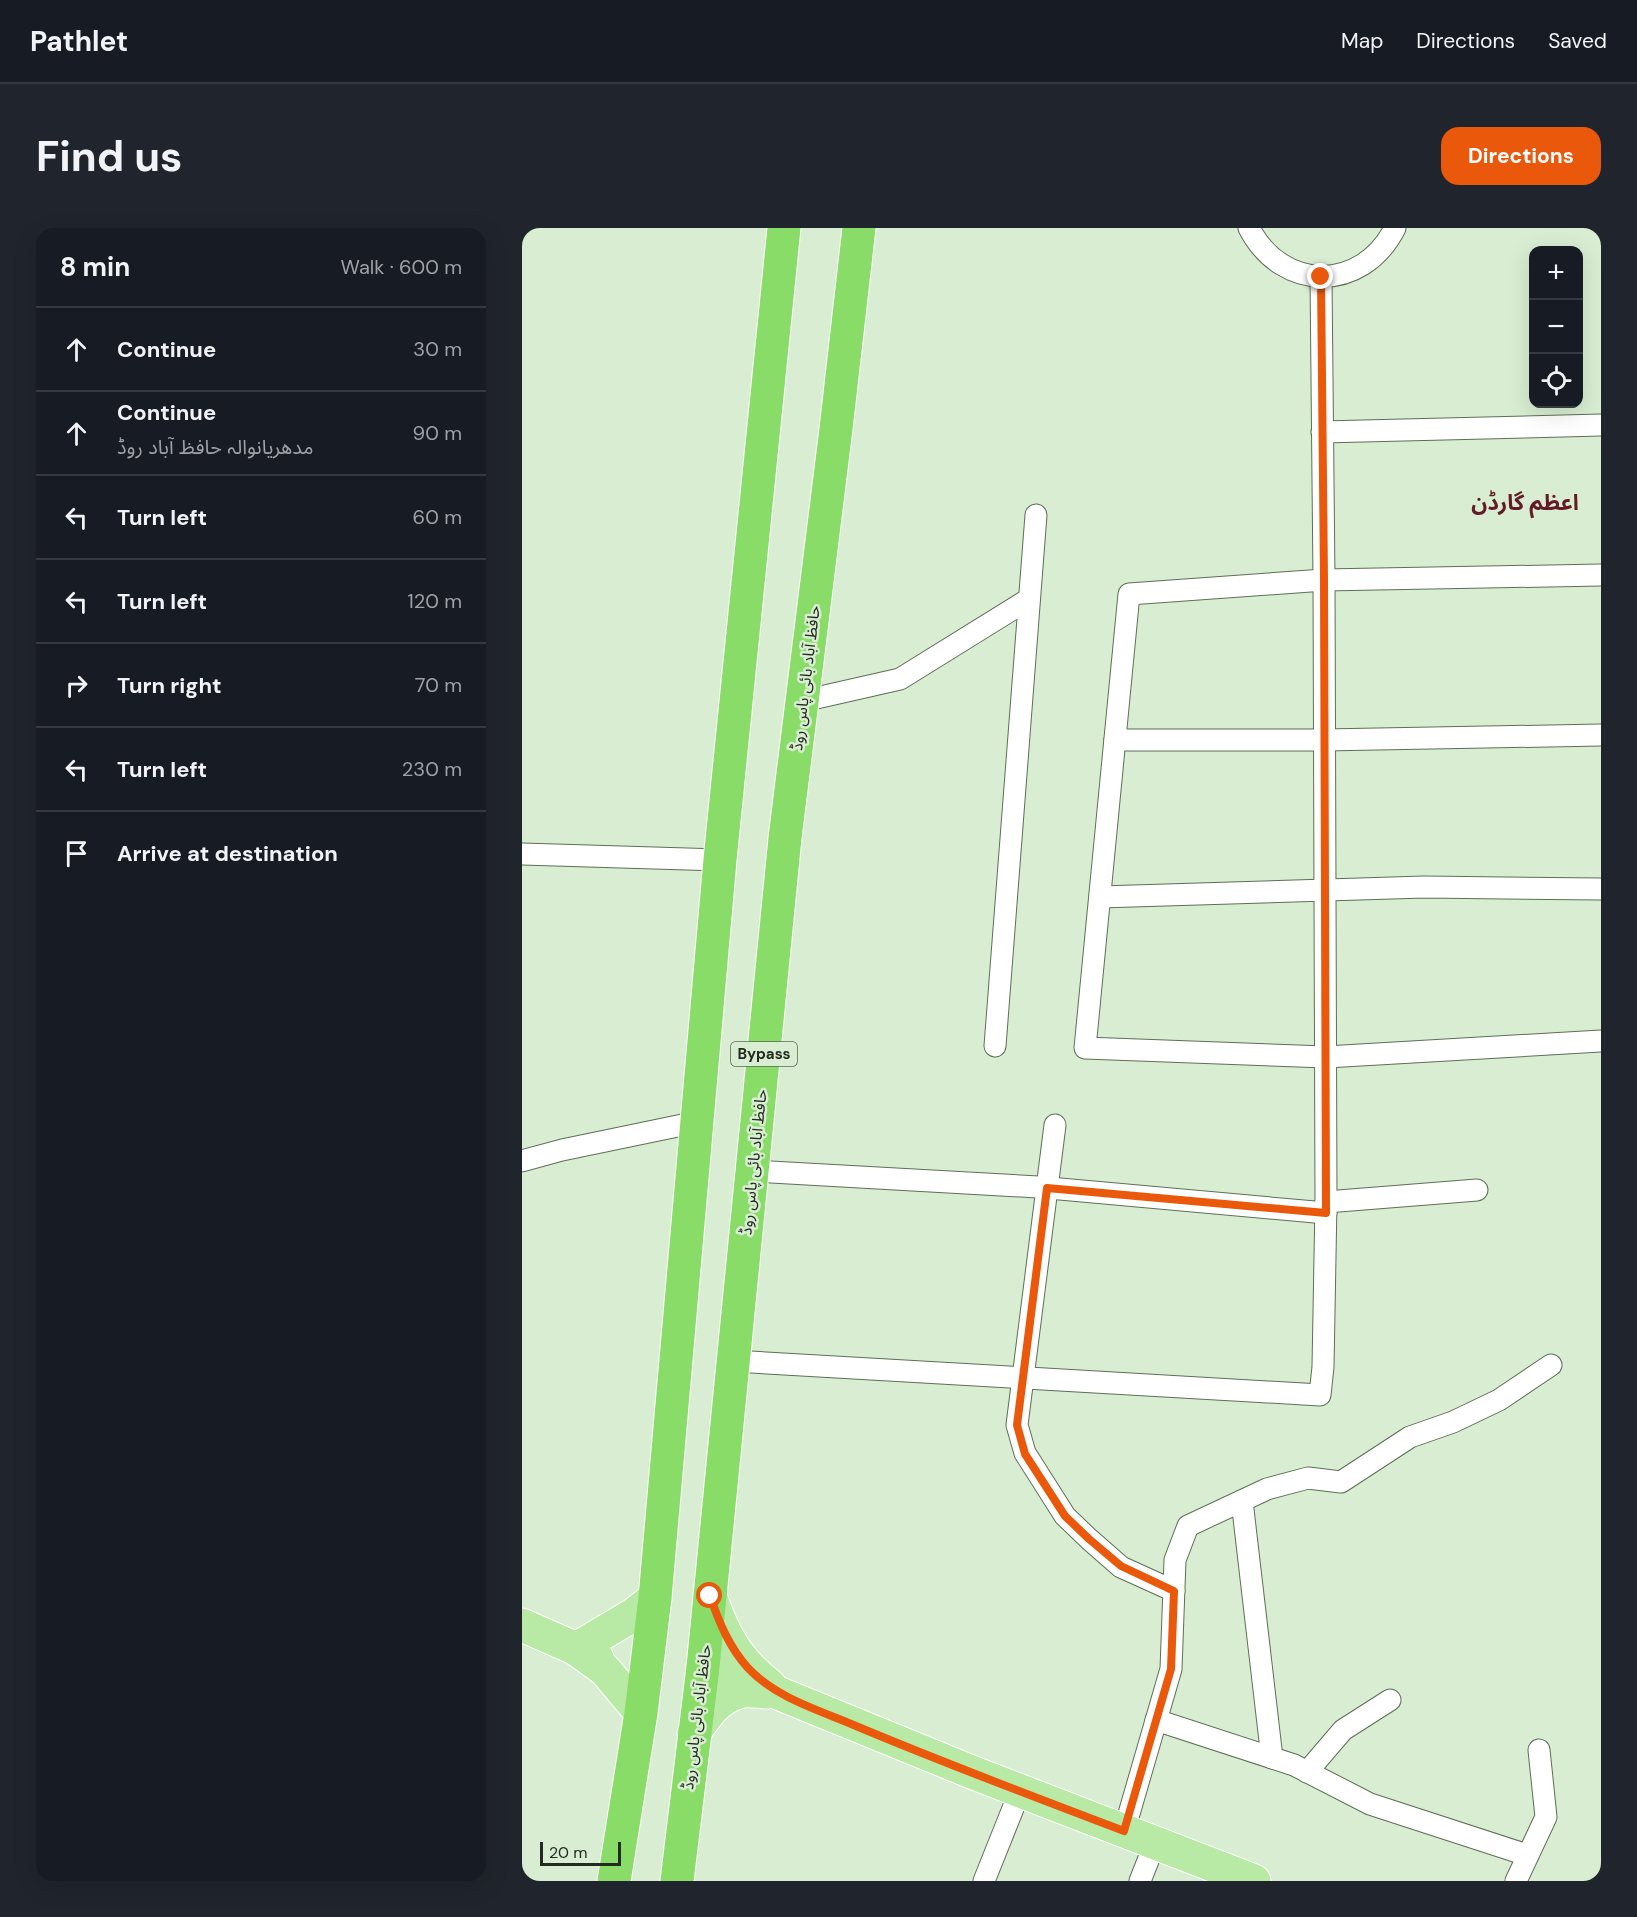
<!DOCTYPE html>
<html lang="en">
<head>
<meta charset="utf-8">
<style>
  body { margin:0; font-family:"DM Sans","Noto Sans Arabic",sans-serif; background:#20242c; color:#f1f3f6 }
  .controls { position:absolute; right:18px; top:18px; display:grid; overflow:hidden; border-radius:12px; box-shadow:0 6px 24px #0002 }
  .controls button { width:54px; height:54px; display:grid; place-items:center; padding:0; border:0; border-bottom:2px solid #363941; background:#171b24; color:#f1f3f6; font:30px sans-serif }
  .scale { position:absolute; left:18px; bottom:15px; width:81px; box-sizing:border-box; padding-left:6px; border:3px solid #232b21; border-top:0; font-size:16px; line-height:21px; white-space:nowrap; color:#232b21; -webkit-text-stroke:4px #d8edd1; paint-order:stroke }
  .stop { position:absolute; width:18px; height:18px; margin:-14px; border:4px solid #ea580c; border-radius:50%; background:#fff }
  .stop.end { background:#ea580c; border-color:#fff; box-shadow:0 2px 6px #0008 }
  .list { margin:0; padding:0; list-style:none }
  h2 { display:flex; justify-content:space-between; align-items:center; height:78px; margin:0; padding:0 24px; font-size:26px }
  h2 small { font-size:20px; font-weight:400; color:#9ea1a6 }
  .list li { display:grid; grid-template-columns:39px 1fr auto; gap:18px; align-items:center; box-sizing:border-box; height:84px; padding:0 24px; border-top:2px solid #363941 }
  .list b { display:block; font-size:22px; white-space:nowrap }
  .list p { margin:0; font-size:20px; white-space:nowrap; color:#9ea1a6 }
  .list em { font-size:20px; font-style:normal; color:#9ea1a6 }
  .icon { flex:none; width:33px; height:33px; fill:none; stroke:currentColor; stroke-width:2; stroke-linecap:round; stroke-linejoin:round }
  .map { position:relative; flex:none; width:1079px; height:1653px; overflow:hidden; border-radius:18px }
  header { display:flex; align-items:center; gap:36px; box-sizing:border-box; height:84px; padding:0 30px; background:#171b24; border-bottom:2px solid #363941 }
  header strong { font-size:28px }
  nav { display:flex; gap:33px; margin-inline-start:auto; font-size:21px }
  .intro { display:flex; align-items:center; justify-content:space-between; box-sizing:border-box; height:144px; padding:0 36px }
  h1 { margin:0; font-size:42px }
  .button { padding:15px 27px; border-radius:18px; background:#ea580c; color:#fff; font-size:21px; font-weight:700 }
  main { display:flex; gap:36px; padding:0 36px }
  aside { flex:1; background:#171b24; border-radius:18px; box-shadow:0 6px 24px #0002 }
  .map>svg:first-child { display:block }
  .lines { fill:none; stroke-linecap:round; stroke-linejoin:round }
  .street-casing { stroke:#5d6f56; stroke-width:23 }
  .primary-casing { stroke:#fff; stroke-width:35 }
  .highway-casing { stroke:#fff; stroke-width:35 }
  .street { stroke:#fff; stroke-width:21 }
  .primary { stroke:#b9eaa5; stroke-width:33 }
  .highway { stroke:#8adc69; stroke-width:33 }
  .route { stroke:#ea580c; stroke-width:8 }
  .labels { text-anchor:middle; stroke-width:5; stroke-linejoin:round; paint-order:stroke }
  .shield { fill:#d8edd1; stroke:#596556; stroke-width:1.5 }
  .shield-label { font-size:15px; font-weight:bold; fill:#232b21 }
  .street-label { font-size:16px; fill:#232b21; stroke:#d8edd1 }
  .district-label { font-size:22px; font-weight:bold; fill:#621c27; stroke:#d8edd1 }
</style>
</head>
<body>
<header>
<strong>Pathlet</strong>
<nav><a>Map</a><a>Directions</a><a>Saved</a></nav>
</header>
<div class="intro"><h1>Find us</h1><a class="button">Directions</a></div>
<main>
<aside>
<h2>8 min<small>Walk · 600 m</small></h2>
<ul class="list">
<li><svg class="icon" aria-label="ahead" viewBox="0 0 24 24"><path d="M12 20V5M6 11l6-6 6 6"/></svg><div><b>Continue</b></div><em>30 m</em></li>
<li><svg class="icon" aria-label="ahead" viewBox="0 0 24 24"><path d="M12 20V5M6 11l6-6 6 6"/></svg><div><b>Continue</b><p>مدھریانوالہ حافظ آباد روڈ</p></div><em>90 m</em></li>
<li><svg class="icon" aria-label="left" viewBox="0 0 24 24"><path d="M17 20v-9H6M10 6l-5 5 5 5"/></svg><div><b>Turn left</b></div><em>60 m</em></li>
<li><svg class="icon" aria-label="left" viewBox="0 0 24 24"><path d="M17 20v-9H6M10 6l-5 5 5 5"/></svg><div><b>Turn left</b></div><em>120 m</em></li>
<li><svg class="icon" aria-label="right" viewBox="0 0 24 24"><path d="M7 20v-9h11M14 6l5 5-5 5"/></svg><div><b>Turn right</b></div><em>70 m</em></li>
<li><svg class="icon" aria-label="left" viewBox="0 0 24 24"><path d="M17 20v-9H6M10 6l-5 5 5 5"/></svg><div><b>Turn left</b></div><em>230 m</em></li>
<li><svg class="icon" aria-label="arrive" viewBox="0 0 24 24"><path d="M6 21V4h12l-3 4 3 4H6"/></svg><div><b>Arrive at destination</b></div></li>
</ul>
</aside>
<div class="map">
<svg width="1079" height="1653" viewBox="0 0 1079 1653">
  <rect width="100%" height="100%" fill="#d8edd1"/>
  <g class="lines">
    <defs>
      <g id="street">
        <path d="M727,0c33,64 113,65 146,0"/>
        <polyline points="800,204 1079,197"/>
        <polyline points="1079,347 802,352 607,366 563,820 804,829 1079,813"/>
        <polyline points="281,473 378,451 507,371"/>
        <polyline points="593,512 802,512 1079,507"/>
        <polyline points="0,626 198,632"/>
        <polyline points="578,669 902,659 1079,661"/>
        <polyline points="473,818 514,287"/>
        <polyline points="533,897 495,1197 503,1225 543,1288 567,1311 599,1339 652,1363"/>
        <polyline points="0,933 40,922 175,894"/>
        <polyline points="230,943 516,959 804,985"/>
        <polyline points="804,974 955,962"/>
        <polyline points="211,1133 798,1167 801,1139 804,974 802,352 799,49"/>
        <polyline points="720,1273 750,1530"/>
        <polyline points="634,1492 772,1537 848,1576 1005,1627"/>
        <polyline points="785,1544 821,1502 868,1472"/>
        <polyline points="602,1603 649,1441 653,1332 666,1298 745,1261 786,1250 819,1254 888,1209 931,1194 977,1172 1029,1137"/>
        <polyline points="462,1653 498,1563"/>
        <polyline points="618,1653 633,1615"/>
        <polyline points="994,1653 1024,1589 1017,1522"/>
      </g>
      <g id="primary">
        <path d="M188,1368c14,40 26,63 60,90"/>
        <polyline points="0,1397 75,1430"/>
        <polyline points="181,1439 256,1465 452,1545 732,1653"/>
        <polyline points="119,1485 83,1442 54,1421 111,1387 133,1370"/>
        <path d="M172,1505c12,-17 23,-35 45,-41 8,-3 20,0 28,0"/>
      </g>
      <g id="highway">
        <polyline points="92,1653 119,1485 133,1370 198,632 262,0"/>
        <polyline points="155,1653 181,1439 263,610 314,201 337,0"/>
      </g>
    </defs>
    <use href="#street" class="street-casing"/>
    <use href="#primary" class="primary-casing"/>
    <use href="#highway" class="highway-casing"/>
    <use href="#street" class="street"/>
    <use href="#primary" class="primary"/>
    <use href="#highway" class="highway"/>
  </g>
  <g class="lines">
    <path class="route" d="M188,1368c9,26 19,51 38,72 28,30 71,42 108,58 88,37 178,71 268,105l47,-162 3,-78 -53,-25 -32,-27 -24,-23 -40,-62 -8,-29 30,-237 279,25 -2,-633 -3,-303"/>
  </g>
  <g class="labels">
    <rect class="shield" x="209" y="814" width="66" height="24" rx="4.5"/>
    <g class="shield-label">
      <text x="242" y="831">Bypass</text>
    </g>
    <g class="street-label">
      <text transform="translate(283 450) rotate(-83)" y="6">حافظ آباد بائی پاس روڈ</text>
      <text transform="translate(231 934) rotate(-84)" y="6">حافظ آباد بائی پاس روڈ</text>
      <text transform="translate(174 1489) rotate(-83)" y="6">حافظ آباد بائی پاس روڈ</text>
    </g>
    <g class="district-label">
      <text x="1003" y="282">اعظم گارڈن</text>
    </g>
  </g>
</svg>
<div class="controls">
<button>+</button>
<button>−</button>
<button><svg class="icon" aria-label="locate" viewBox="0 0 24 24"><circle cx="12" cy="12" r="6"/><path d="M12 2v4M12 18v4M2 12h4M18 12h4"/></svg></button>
</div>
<div class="scale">20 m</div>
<div class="stop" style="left:188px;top:1368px"></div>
<div class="stop end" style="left:799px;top:49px"></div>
</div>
</main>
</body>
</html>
